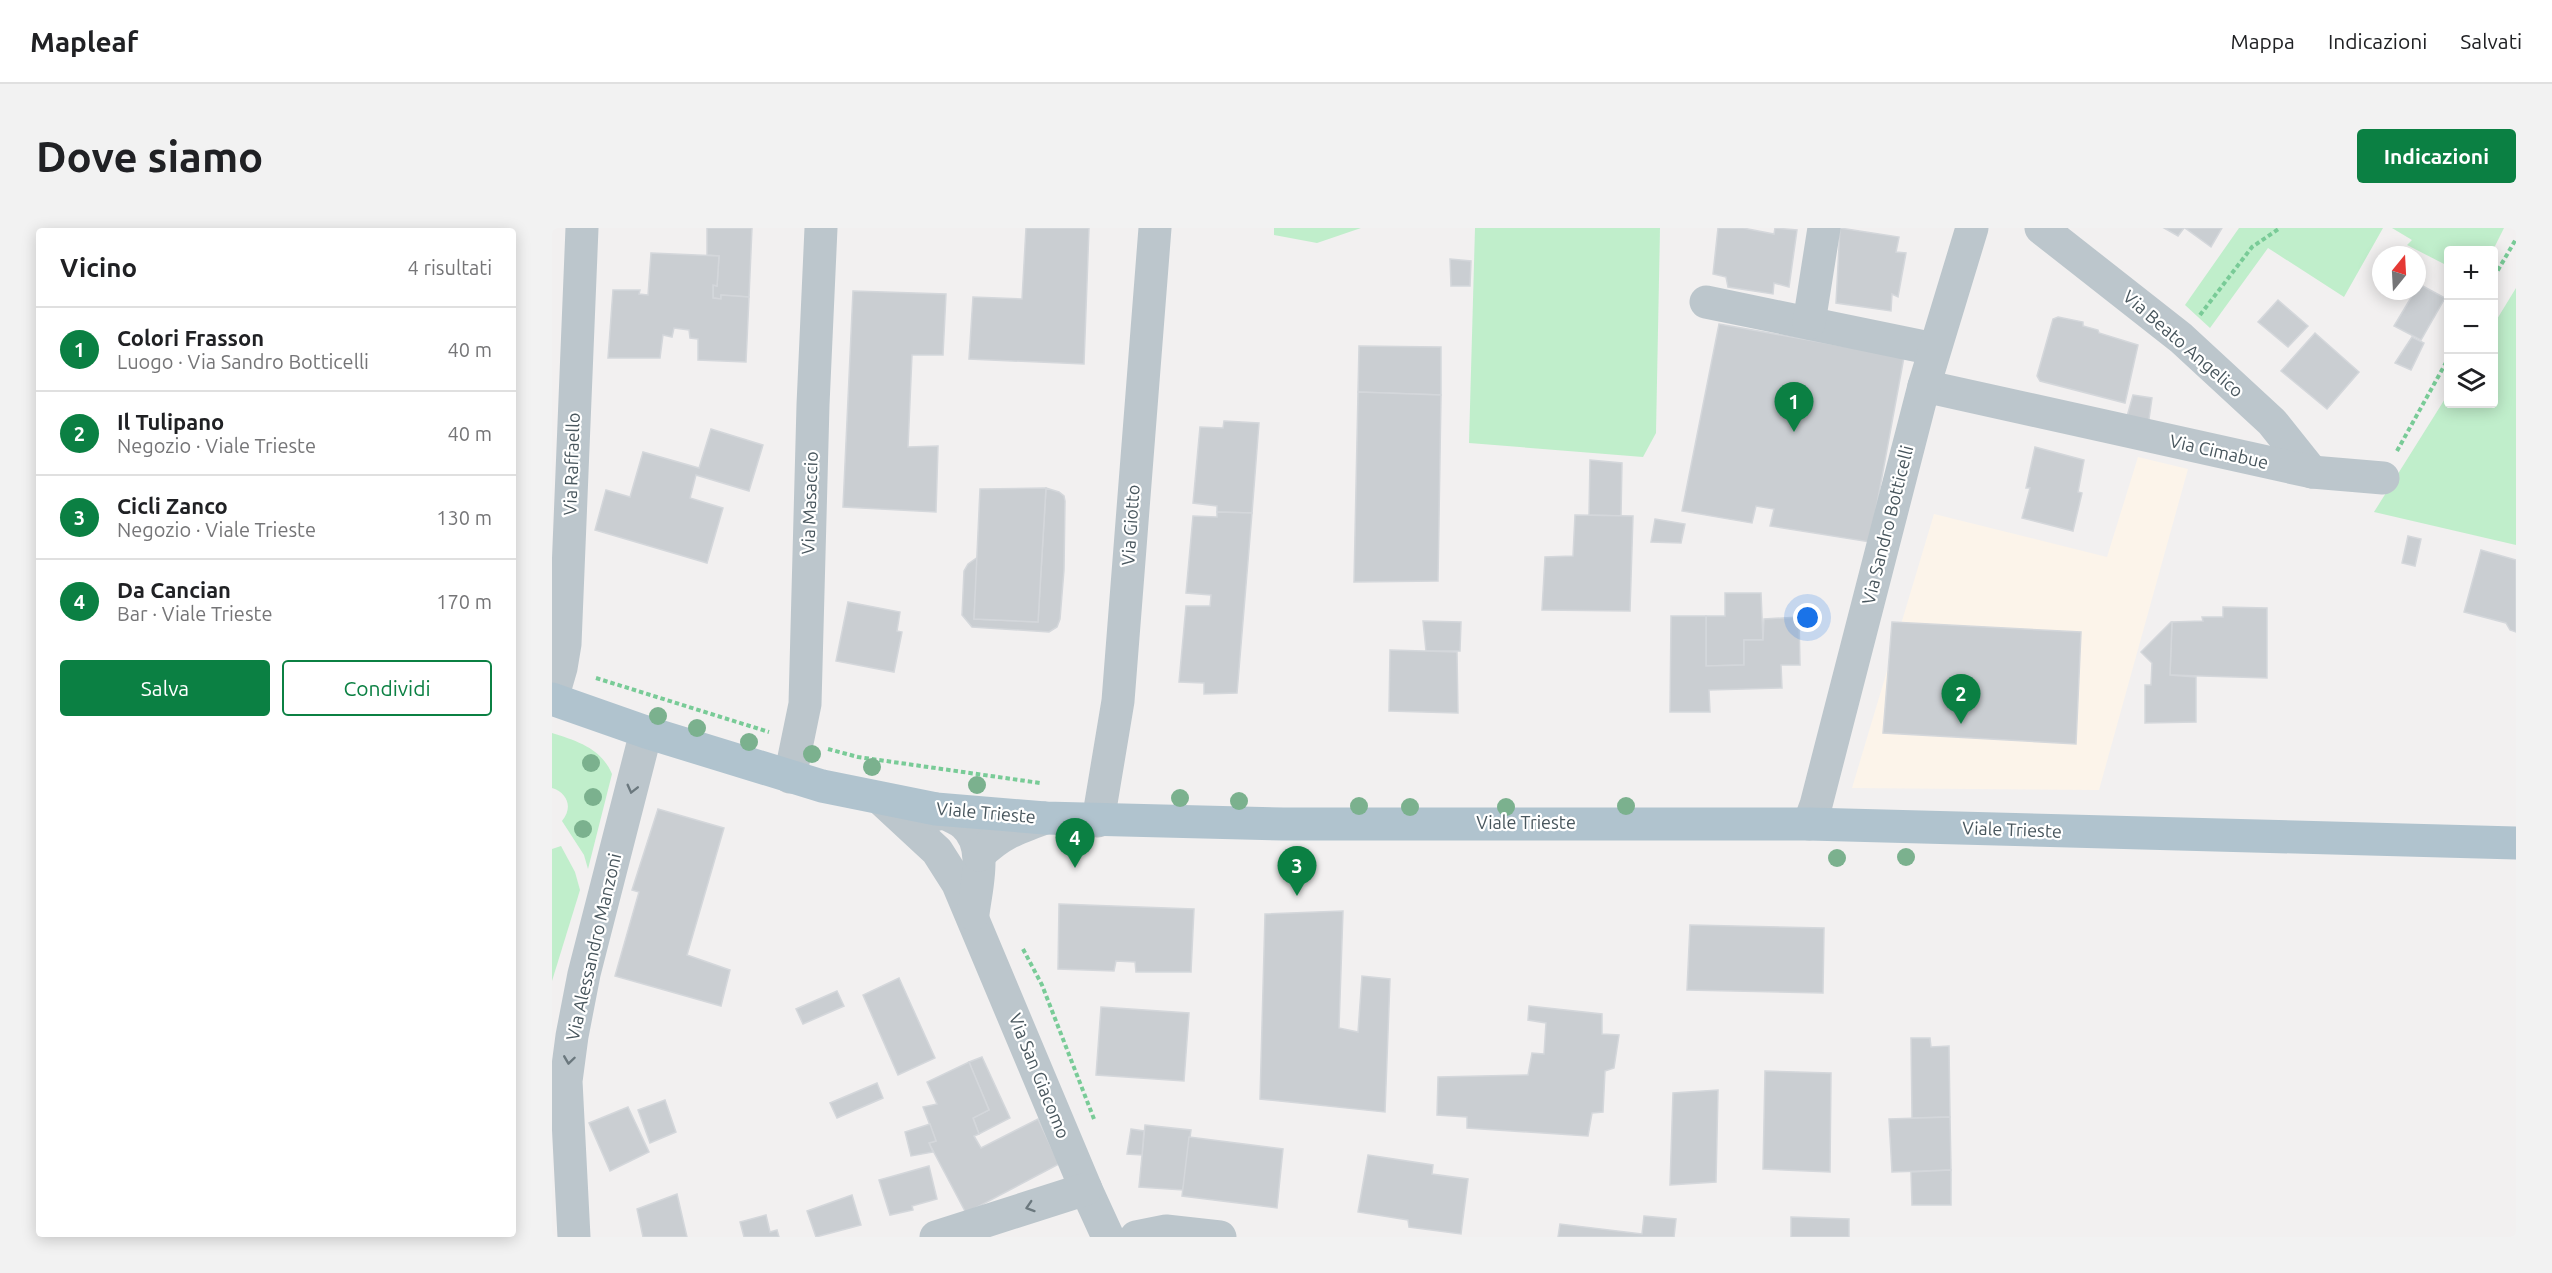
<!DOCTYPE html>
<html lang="it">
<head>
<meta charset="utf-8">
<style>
  body { margin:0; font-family:Ubuntu,sans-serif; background:#f2f2f2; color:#202124 }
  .controls { position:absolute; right:18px; top:18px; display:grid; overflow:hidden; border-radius:6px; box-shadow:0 3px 15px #0003 }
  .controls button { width:54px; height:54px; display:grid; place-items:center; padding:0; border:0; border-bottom:2px solid #e0e0e0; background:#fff; color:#202124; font:30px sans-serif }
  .compass { position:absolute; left:1820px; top:18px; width:54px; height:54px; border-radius:50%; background:#fff; box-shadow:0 3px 15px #0003; rotate:18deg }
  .you { position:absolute; left:1256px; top:390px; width:21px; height:21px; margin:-15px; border:4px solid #fff; border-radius:50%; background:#1a73e8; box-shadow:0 0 0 9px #1a73e833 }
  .badge { display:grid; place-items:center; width:39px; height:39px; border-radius:50%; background:#0b8043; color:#fff; font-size:20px; font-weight:700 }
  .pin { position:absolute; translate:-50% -50px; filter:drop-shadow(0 2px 3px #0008) }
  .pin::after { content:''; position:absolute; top:32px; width:21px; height:18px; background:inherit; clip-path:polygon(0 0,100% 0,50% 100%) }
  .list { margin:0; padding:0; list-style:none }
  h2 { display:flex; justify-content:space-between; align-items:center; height:78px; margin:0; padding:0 24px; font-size:26px }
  h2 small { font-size:20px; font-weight:400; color:#757577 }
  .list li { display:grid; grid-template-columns:39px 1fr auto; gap:18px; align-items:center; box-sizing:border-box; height:84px; padding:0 24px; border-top:2px solid #e0e0e0 }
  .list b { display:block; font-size:22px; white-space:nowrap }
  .list p { margin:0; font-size:20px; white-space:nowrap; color:#757577 }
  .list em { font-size:20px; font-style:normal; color:#757577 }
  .actions { display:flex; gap:12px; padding:18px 24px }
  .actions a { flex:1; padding:14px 0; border:2px solid #0b8043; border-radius:6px; text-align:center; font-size:21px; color:#0b8043 }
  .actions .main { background:#0b8043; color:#fff }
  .icon { flex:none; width:33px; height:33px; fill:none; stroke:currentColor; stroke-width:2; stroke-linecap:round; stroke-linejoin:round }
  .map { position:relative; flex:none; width:1964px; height:1009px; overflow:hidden; border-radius:6px }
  header { display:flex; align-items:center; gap:36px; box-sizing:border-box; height:84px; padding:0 30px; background:#fff; border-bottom:2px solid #e0e0e0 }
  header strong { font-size:28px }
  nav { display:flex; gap:33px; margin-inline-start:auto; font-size:21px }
  .intro { display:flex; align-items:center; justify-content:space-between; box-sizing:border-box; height:144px; padding:0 36px }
  h1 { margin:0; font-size:42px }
  .button { padding:15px 27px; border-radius:6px; background:#0b8043; color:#fff; font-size:21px; font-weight:700 }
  main { display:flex; gap:36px; padding:0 36px }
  aside { flex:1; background:#fff; border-radius:6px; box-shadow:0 3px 15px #0003 }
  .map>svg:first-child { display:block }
  .commercial { fill:#fcf4ea }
  .green { fill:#c0eecb }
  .building { fill:#caced2; stroke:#d4d7db; stroke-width:1.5 }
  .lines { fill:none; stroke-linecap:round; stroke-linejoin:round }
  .path { stroke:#79cb97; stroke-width:4; stroke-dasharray:4.5 3; stroke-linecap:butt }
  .minor { stroke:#bcc6cc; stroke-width:33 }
  .major { stroke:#b0c3ce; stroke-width:33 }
  .tree { fill:#7bb18e }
  .oneway { stroke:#6b787e }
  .labels { text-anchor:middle; stroke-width:4.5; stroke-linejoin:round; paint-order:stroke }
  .street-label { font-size:18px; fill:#48565d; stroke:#fff }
</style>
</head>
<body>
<header>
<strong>Mapleaf</strong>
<nav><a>Mappa</a><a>Indicazioni</a><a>Salvati</a></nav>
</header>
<div class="intro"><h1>Dove siamo</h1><a class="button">Indicazioni</a></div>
<main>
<aside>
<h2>Vicino<small>4 risultati</small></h2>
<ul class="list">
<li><span class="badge">1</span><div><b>Colori Frasson</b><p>Luogo · Via Sandro Botticelli</p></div><em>40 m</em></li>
<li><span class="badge">2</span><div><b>Il Tulipano</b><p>Negozio · Viale Trieste</p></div><em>40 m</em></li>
<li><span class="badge">3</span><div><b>Cicli Zanco</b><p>Negozio · Viale Trieste</p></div><em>130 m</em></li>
<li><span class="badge">4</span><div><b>Da Cancian</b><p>Bar · Viale Trieste</p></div><em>170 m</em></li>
</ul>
<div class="actions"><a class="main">Salva</a><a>Condividi</a></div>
</aside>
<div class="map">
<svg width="1964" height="1009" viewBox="0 0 1964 1009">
  <rect width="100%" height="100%" fill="#f2f0f0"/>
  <polygon class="commercial" points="1586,229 1636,241 1547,562 1300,560 1382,286 1555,329"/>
  <g class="green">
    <polygon points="722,0 809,0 765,15 722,7"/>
    <polygon points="923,0 1108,0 1104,205 1091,229 917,215"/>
    <polygon points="1687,0 1831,0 1792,69 1716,20 1658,100 1633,77"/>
    <polygon points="1840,0 1952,0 1941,22 1896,22 1896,38 1855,17 1860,12"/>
    <polygon points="1964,60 1964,317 1822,284 1896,166 1896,176 1942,176 1942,96"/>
    <path d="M0,505c25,8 49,15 60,41l-24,95 -4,-14 -22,-34c11,-13 6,-28 -10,-33z"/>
    <polygon points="9,618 23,644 28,662 0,753 0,621"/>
  </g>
  <g class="building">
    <polygon points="155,0 200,0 197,69 169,67 169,71 161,70 161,57 165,58 167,28 155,27"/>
    <polygon points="474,0 537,0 532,136 417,131 421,69 470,71"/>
    <polygon points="1166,0 1191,0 1222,6 1223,0 1245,2 1237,59 1222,55 1221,66 1176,59 1174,49 1161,46"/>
    <polygon points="1288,0 1347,9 1344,24 1354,25 1346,69 1340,66 1339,83 1284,75"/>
    <polygon points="1612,0 1632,0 1626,8"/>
    <polygon points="1633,0 1670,0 1659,19"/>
    <polygon points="99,25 167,28 165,58 161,57 161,70 169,71 169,67 197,69 194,134 146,132 146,111 138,110 137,102 122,100 120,109 111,107 108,130 56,130 61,62 88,62 87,66 96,67"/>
    <polygon points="898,31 919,33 918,58 899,58"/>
    <polygon points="1867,56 1893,70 1869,112 1842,98 1863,63 1865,63"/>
    <polygon points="301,63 394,66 391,127 360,127 356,219 386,218 384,284 291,279"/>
    <polygon points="1726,72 1756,98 1736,119 1706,94"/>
    <polygon points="1506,89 1531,94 1531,98 1546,102 1547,105 1586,117 1573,175 1488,153 1485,148 1501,91"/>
    <polygon points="1167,96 1352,129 1318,314 1218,298 1222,281 1204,278 1200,295 1130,283"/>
    <polygon points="1763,105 1807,144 1775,181 1729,143"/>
    <polygon points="1860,109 1872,115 1859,142 1843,135"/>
    <polygon points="807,118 889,119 889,167 806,164"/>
    <polygon points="806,164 889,167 886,353 802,354"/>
    <polygon points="1581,167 1600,170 1596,198 1574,192"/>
    <polygon points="672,193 707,195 700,285 665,284 665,278 641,275 648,199 671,200"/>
    <polygon points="159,201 211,217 197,263 144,247 138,270 171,280 155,335 43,302 54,262 78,269 91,224 147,240"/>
    <polygon points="1483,219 1532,232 1526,264 1530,265 1521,303 1470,290 1478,260 1474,260"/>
    <polygon points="1038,232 1070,235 1069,288 1037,287"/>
    <polygon points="494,260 507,264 512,268 513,273 512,342 508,391 505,399 497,404 420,399 410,387 412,343 416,336 426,329 422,391 486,394"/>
    <polygon points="494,260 486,394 422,391 428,261"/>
    <polygon points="665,284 700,285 685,465 652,466 652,455 627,454 634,378 658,378 659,367 634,365 641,288 665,289"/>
    <polygon points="1023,287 1081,288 1078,383 990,382 993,329 1021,328"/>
    <polygon points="1103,291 1133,296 1129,315 1099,314"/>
    <polygon points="1856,308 1869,311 1863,338 1850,335"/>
    <polygon points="1929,322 1964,332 1964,404 1958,402 1954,395 1912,384"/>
    <polygon points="1173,365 1209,365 1211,412 1192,412 1192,437 1154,438 1154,388 1173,388"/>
    <polygon points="296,374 348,384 345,403 350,404 342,444 284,433"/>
    <polygon points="1671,379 1715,380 1715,450 1618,447 1620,394 1651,393 1650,389 1671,389"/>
    <polygon points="1119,388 1154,388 1154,438 1192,437 1192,412 1211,412 1212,391 1247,389 1248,437 1229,437 1230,460 1157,462 1158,484 1118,484"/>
    <polygon points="871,393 909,394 908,423 874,423"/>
    <polygon points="1340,394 1529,404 1524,516 1331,505"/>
    <polygon points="1619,394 1620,394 1618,447 1644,449 1644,494 1593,495 1593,457 1599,457 1600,435 1589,424"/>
    <polygon points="838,422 905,424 906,485 837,483"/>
    <polygon points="106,581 172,600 135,727 178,742 169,778 63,748 87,664 80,662"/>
    <polygon points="507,676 642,681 639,744 584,744 583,734 564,733 562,743 506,741"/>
    <polygon points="791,683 787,800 806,804 810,748 838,751 833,884 708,871 713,686"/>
    <polygon points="1138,697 1272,700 1271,765 1135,762"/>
    <polygon points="347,750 383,830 346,847 311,767"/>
    <polygon points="285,763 292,778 251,796 244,781"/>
    <polygon points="977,778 1050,786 1050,806 1067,807 1062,840 1053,843 1051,884 1040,885 1036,908 915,900 915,889 885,887 886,849 976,847 980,825 992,826 994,795 976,792"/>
    <polygon points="549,779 637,785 632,853 544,847"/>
    <polygon points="1359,810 1378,810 1379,819 1397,818 1398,889 1360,890"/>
    <polygon points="430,829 458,890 427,906 421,890 437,882 417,834"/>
    <polygon points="417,834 437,882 421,890 427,906 422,908 429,920 486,891 507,936 414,985 377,915 384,913 371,879 385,876 375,854"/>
    <polygon points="1213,843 1279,845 1278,944 1211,941"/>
    <polygon points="325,855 331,870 285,890 278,875"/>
    <polygon points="1166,862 1164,954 1118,957 1121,865"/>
    <polygon points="113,872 124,904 98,915 86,882"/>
    <polygon points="76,879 97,924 58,943 37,895"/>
    <polygon points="1398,889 1399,942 1340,944 1337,891"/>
    <polygon points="378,896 384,913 377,915 381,924 359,928 353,904"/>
    <polygon points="593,897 639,902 631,962 587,959"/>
    <polygon points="579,901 592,903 590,927 575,926"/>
    <polygon points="637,909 731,921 725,980 630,968"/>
    <polygon points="816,927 881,937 880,946 916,951 909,1006 857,999 856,992 806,984"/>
    <polygon points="377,938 385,971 360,978 361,982 338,987 327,952"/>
    <polygon points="1399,942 1399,977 1360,977 1359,944"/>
    <polygon points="125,966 135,1009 91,1009 85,981"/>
    <polygon points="300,967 309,997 264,1009 255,983"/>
    <polygon points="214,987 218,1004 225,1002 227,1009 192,1009 188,994"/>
    <polygon points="1092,988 1124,991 1122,1009 1006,1009 1008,996 1090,1006"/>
    <polygon points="1239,989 1297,991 1297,1009 1239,1009"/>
  </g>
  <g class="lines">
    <g class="path">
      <polyline points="1942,49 1964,11"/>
      <polyline points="1648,87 1700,19 1728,0"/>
      <polyline points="1845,223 1896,131"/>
      <polyline points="44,450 217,504"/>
      <polyline points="276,521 306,529 488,555"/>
      <polyline points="471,721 490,757 542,891"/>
    </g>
    <g class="minor">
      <polyline points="1489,0 1629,110 1720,194 1760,244"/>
      <polyline points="1154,74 1382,121"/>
      <polyline points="1257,95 1272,0"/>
      <polyline points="1372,158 1760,244 1831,250"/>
      <polyline points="0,471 9,440 13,416 30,0"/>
      <polyline points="238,549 253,476 261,177 269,0"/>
      <polyline points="330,572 385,623 406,656 534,961 556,1009"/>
      <path d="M383,587l1,-6c9,5 21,9 28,15 25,21 12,63 9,90"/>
      <polyline points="546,593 566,473 603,0"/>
      <polyline points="1257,596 1264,577 1372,158 1420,0"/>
      <path d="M427,627c21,-21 38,-27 66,-37"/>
      <polyline points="22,1009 14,853 20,808 32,746 94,504"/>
      <polyline points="384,1009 534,961"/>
      <polyline points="584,1009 614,1003 668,1009"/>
    </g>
    <polyline class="major" points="0,471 94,504 270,558 384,581 493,590 731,596 1257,596 1964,615"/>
  </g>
  <g class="tree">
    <circle cx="106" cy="488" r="9"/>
    <circle cx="145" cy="500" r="9"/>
    <circle cx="197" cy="514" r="9"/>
    <circle cx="260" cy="526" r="9"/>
    <circle cx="39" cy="535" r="9"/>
    <circle cx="320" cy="539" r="9"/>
    <circle cx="425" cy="557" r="9"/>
    <circle cx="41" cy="569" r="9"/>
    <circle cx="628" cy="570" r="9"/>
    <circle cx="687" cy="573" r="9"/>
    <circle cx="807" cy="578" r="9"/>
    <circle cx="1074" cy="578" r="9"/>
    <circle cx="858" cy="579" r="9"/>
    <circle cx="954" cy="579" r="9"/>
    <circle cx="31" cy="601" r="9"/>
    <circle cx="1354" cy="629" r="9"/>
    <circle cx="1285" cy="630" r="9"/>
  </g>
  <defs><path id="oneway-chevron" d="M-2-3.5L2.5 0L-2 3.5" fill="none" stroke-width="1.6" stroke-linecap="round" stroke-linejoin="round" transform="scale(1.5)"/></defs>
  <g class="oneway">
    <use href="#oneway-chevron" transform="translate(80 561) rotate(104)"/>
    <use href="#oneway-chevron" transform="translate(17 832) rotate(98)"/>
    <use href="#oneway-chevron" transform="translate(478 979) rotate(162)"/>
  </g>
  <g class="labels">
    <g class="street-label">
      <text transform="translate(1631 116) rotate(41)" y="6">Via Beato Angelico</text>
      <text transform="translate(1667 224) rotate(13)" y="6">Via Cimabue</text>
      <text transform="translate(20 236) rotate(-88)" y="6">Via Raffaello</text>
      <text transform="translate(258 275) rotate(-88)" y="6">Via Masaccio</text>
      <text transform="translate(579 297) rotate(-86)" y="6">Via Giotto</text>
      <text transform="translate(1336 297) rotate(-76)" y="6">Via Sandro Botticelli</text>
      <text transform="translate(434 585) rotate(5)" y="6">Viale Trieste</text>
      <text x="974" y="601">Viale Trieste</text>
      <text transform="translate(1460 602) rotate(2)" y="6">Viale Trieste</text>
      <text transform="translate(42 719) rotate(-77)" y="6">Via Alessandro Manzoni</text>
      <text transform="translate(487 848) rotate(68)" y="6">Via San Giacomo</text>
    </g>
  </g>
</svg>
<div class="controls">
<button>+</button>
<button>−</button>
<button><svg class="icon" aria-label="layers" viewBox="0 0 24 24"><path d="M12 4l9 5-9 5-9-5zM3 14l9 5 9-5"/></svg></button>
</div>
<svg class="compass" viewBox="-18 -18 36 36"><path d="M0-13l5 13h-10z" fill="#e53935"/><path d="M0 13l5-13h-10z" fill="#757577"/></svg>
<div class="you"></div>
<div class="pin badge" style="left:1242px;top:204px">1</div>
<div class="pin badge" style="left:1409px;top:496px">2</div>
<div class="pin badge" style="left:745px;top:668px">3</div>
<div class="pin badge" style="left:523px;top:640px">4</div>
</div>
</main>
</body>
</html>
